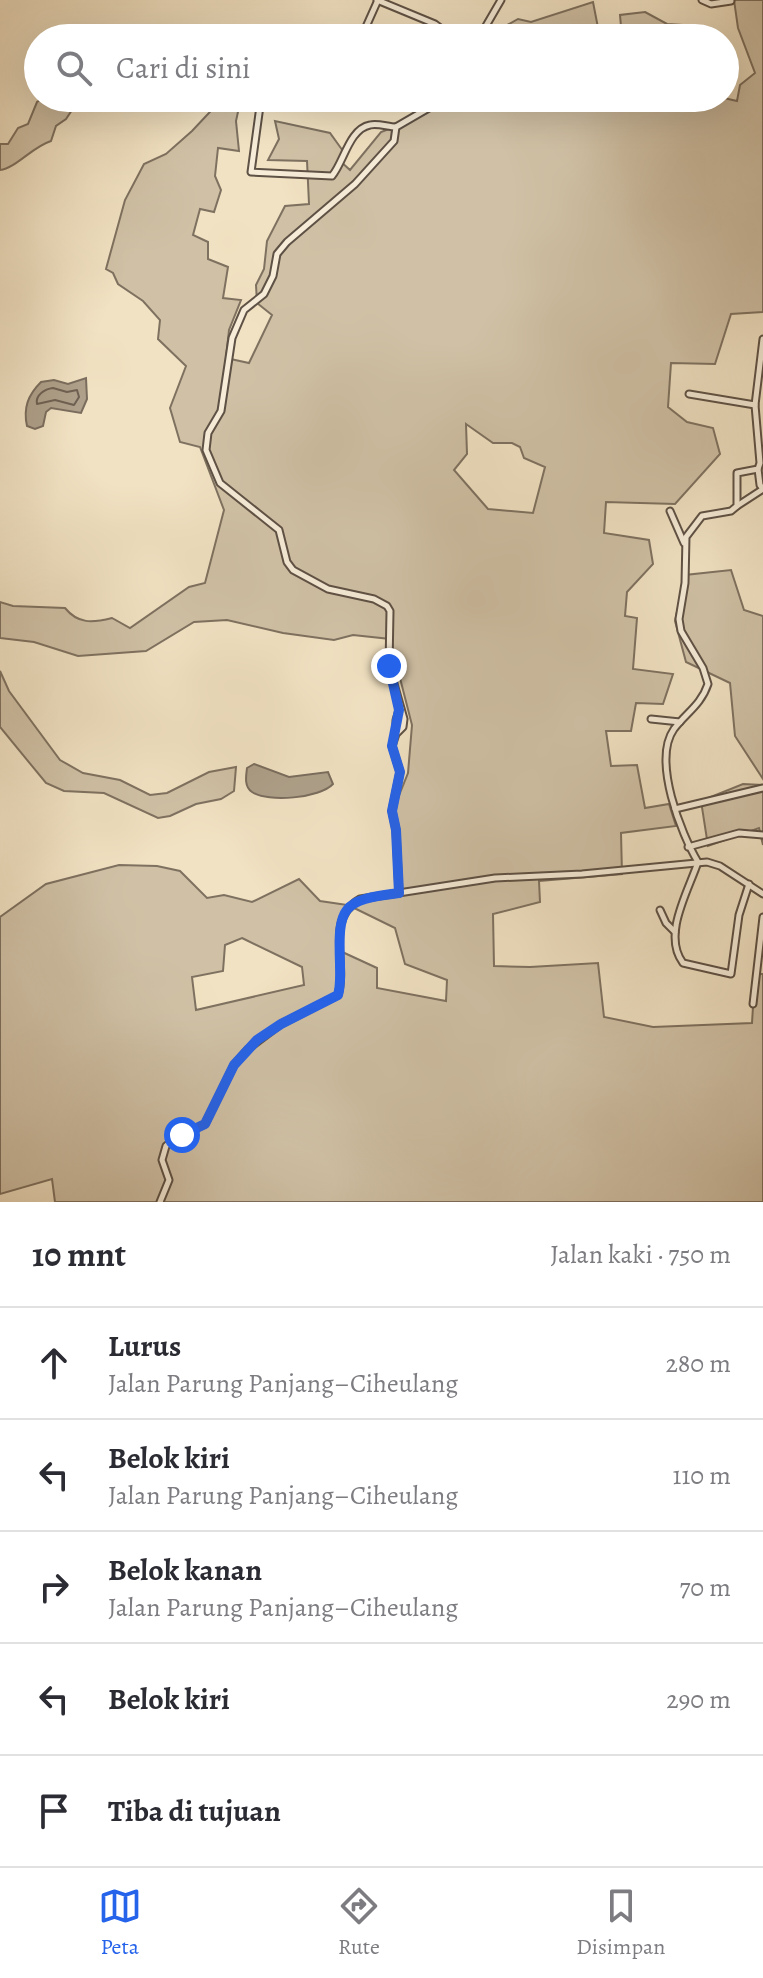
<!DOCTYPE html>
<html lang="id">
<head>
<meta charset="utf-8">
<style>
  body { margin:0; font-family:Alegreya,serif; background:#f2f2f3; color:#2b2b33 }
  .stop { position:absolute; width:24px; height:24px; margin:-18px; border:6px solid #2563eb; border-radius:50%; background:#fff }
  .stop.end { background:#2563eb; border-color:#fff; box-shadow:0 2px 8px #0008 }
  .list { margin:0; padding:0; list-style:none }
  h2 { display:flex; justify-content:space-between; align-items:center; height:104px; margin:0; padding:0 32px; font-size:34px }
  h2 small { font-size:26px; font-weight:400; color:#7c7c81 }
  .list li { display:grid; grid-template-columns:52px 1fr auto; gap:24px; align-items:center; box-sizing:border-box; height:112px; padding:0 32px; border-top:2px solid #e1e1e2 }
  .list b { display:block; font-size:30px; white-space:nowrap }
  .list p { margin:0; font-size:26px; white-space:nowrap; color:#7c7c81 }
  .list em { font-size:26px; font-style:normal; color:#7c7c81 }
  .icon { flex:none; width:44px; height:44px; fill:none; stroke:currentColor; stroke-width:2; stroke-linecap:round; stroke-linejoin:round }
  .map { position:relative; flex:none; width:763px; height:1202px; overflow:hidden }
  .search { position:absolute; background:#fff; box-shadow:0 8px 32px #0002; left:24px; right:24px; top:24px; height:88px; display:flex; align-items:center; gap:20px; box-sizing:border-box; padding:0 28px; border-radius:44px; color:#7c7c81; font-size:30px }
  .sheet { height:664px; background:#fff }
  nav { display:flex; justify-content:space-around; align-items:center; box-sizing:border-box; height:112px; border-top:2px solid #e1e1e2; background:#fff; font-size:22px; color:#7c7c81 }
  nav a { display:grid; justify-items:center; gap:4px }
  nav .on { color:#2563eb }
  .map>svg:first-child { display:block }
  .green { fill:#d0c1a6; stroke:#7e7160; stroke-width:2; fill-rule:evenodd }
  .water { fill:#aea08a; stroke:#7a6d5e; stroke-width:2 }
  .lines { fill:none; stroke-linecap:round; stroke-linejoin:round }
  .shore { stroke:#6e6052; stroke-width:2 }
  .minor-casing { stroke:#5e5145; stroke-width:9 }
  .minor { stroke:#f6ecd8; stroke-width:5 }
  .route { stroke:#2563eb; stroke-width:10 }
</style>
</head>
<body>
<div class="map">
<svg width="763" height="1202" viewBox="0 0 763 1202">
  <rect width="100%" height="100%" fill="#f1e2c3"/>
  <filter id="stains"><feTurbulence type="fractalNoise" baseFrequency=".0025" numOctaves="4"/><feColorMatrix values="0 0 0 0 .2 0 0 0 0 .09 0 0 0 0 .02 0 0 0 .5 -.17"/></filter>
  <radialGradient id="worn" r=".72"><stop offset=".6" stop-color="#630" stop-opacity="0"/><stop offset="1" stop-color="#630" stop-opacity=".3"/></radialGradient>
  <g class="green">
    <path d="M734,0h29v312l-32,2 -16,50 -44,-1 -3,44 19,15 26,6 7,26 -45,50 -69,-2 -2,31 45,7 4,24 -26,28 -2,24 12,2 -4,51 40,5 -10,30 -27,-1 -5,28h-25l5,35 26,-1 8,43 24,-4 7,22 -55,7 1,41 -83,7 1,21 -47,12 1,52 36,1 68,-4 6,54 49,10 99,-4 3,-49h8v228h-708l-3,-23 -52,15v-277l46,-33 73,-19 38,1 23,5 27,27 17,-3 28,7 47,-23 21,22 27,4 17,-7 38,-6 -8,-84 14,-35 4,-48 -22,-86 -37,-4 -19,5 -51,-7 -56,-13 -33,2 -48,29 -68,5 -44,-14 -34,-4v-36l13,4 52,2c13,16 27,15 47,10l18,10 59,-41 16,-4 19,-73 -24,-63 -20,-5 -10,-34 16,-42 -28,-27 2,-19 -17,-19 -25,-17 -5,-11 -7,-4 19,-69 19,-36 22,-10 26,-23 31,-33h18l-5,23 3,30 -21,-3 -3,28 6,14 -7,22 -14,-3 -7,26 15,7v17l20,8 -5,31 18,2 -12,30 -3,28 23,5 23,-48 -15,-12 -1,-18 8,-16 3,-28 18,-35 24,-2 -2,-43 -39,-1 11,-21 -4,-18 55,12 13,18 -4,9 11,10 31,-38 21,-8 41,-26h8l12,11 9,-11h252l13,3 3,-16 15,-12 -17,-45zM466,424l27,19h19l8,4 4,11 21,9 -12,46 -45,-4 -34,-39 13,-16zM348,905l47,23 10,36 42,16 -1,21 -69,-13v-20l-39,-18 1,-24zM242,938l60,29 2,18 -108,25 -4,-33 31,-6 2,-26z"/>
    <polygon points="593,2 600,38 492,38 495,32 518,19 531,22"/>
    <polygon points="645,12 667,24 682,25 680,38 622,38 620,15"/>
    <path d="M44,98h36l-14,21 -10,7 -5,15c-19,6 -35,27 -51,29v-26h8l10,-16 10,-4 9,-22z"/>
    <polygon points="731,570 744,610 763,616 763,779 735,736 730,683 686,662 675,621 685,575"/>
    <polygon points="0,671 9,691 60,760 83,773 120,780 150,795 167,793 209,772 236,767 234,791 221,799 196,804 170,816 158,818 104,793 64,791 46,783 0,727"/>
    <polygon points="743,784 763,785 763,845 759,828 708,846 701,801"/>
  </g>
  <g class="water">
    <path d="M86,378l1,21 -6,14 -30,-5 -5,4 -3,14 -8,3 -8,-3c-4,-18 1,-31 14,-44l13,-2 14,4z"/>
    <path d="M254,764l35,13 39,-5 5,12c-13,14 -65,19 -81,8 -8,-5 -6,-16 -5,-24z"/>
  </g>
  <g class="lines">
    <path class="shore" d="M53,388l14,4 10,-2 2,7 -5,8 -19,-5 -18,4c-2,-9 8,-15 16,-16z"/>
    <defs>
      <g id="minor">
        <polyline points="377,0 435,24 454,38"/>
        <polyline points="702,0 711,4 731,1"/>
        <polyline points="361,38 378,0"/>
        <polyline points="474,38 483,31 501,0"/>
        <path d="M260,106l-9,66 81,4c12,-14 17,-47 38,-51 8,-2 18,2 26,2"/>
        <polyline points="689,394 755,405"/>
        <polyline points="758,469 760,485 763,489"/>
        <polyline points="737,506 763,489"/>
        <polyline points="670,511 684,543"/>
        <polyline points="651,719 680,722"/>
        <polyline points="396,732 396,720 399,710"/>
        <polyline points="675,809 763,788"/>
        <polyline points="688,847 739,833 763,835"/>
        <path d="M749,884l-10,31 -8,59 -48,-11c-21,-28 5,-71 15,-101 -17,-28 -46,-102 -24,-133 12,-16 27,-24 34,-45l-5,-16 -22,-37 -2,-12 6,-36 1,-46 16,-21 29,-5 6,-5v-33l21,-4 2,-6 -5,-58 8,-66"/>
        <polyline points="399,893 396,830 392,811 400,772 392,746 396,734 403,727 404,719 389,666 390,611 387,606 374,599 328,589 293,570 287,562 279,530 220,483 206,450 208,433 221,411 232,338 244,310 264,294 273,276 277,254 287,242 355,184 394,141 396,127 446,98"/>
        <polyline points="660,910 666,923 675,932"/>
        <polyline points="753,1004 763,917"/>
        <path d="M160,1202l9,-22 -7,-20 4,-14 11,-9 28,-13 29,-59 14,-16 33,-25 57,-29c10,-33 -14,-75 22,-96l135,-21 87,-4 125,-12 13,4 43,28"/>
      </g>
    </defs>
    <use href="#minor" class="minor-casing"/>
    <use href="#minor" class="minor"/>
  </g>
  <g class="lines">
    <path class="route" d="M182,1135l23,-11 29,-59 23,-25 24,-16 57,-29c3,-10 2,-20 2,-31 -2,-57 1,-64 59,-71l-3,-63 -4,-19 8,-39 -8,-26 7,-36 -10,-44"/>
  </g>
  <rect width="100%" height="100%" filter="url(#stains)"/>
  <rect width="100%" height="100%" fill="url(#worn)"/>
</svg>
<div class="stop" style="left:182px;top:1135px"></div>
<div class="stop end" style="left:389px;top:666px"></div>
<div class="search"><svg class="icon" aria-label="search" viewBox="0 0 24 24"><circle cx="10" cy="10" r="6"/><path d="M15 15l6 6"/></svg>Cari di sini</div>
</div>
<section class="sheet">
<h2>10 mnt<small>Jalan kaki · 750 m</small></h2>
<ul class="list">
<li><svg class="icon" aria-label="ahead" viewBox="0 0 24 24"><path d="M12 20V5M6 11l6-6 6 6"/></svg><div><b>Lurus</b><p>Jalan Parung Panjang–Ciheulang</p></div><em>280 m</em></li>
<li><svg class="icon" aria-label="left" viewBox="0 0 24 24"><path d="M17 20v-9H6M10 6l-5 5 5 5"/></svg><div><b>Belok kiri</b><p>Jalan Parung Panjang–Ciheulang</p></div><em>110 m</em></li>
<li><svg class="icon" aria-label="right" viewBox="0 0 24 24"><path d="M7 20v-9h11M14 6l5 5-5 5"/></svg><div><b>Belok kanan</b><p>Jalan Parung Panjang–Ciheulang</p></div><em>70 m</em></li>
<li><svg class="icon" aria-label="left" viewBox="0 0 24 24"><path d="M17 20v-9H6M10 6l-5 5 5 5"/></svg><div><b>Belok kiri</b></div><em>290 m</em></li>
<li><svg class="icon" aria-label="arrive" viewBox="0 0 24 24"><path d="M6 21V4h12l-3 4 3 4H6"/></svg><div><b>Tiba di tujuan</b></div></li>
</ul>
</section>
<nav>
<a class="on"><svg class="icon" aria-label="map" viewBox="0 0 24 24"><path d="M3 6l6-2 6 2 6-2v14l-6 2-6-2-6 2zM9 4v14M15 6v14"/></svg>Peta</a>
<a><svg class="icon" aria-label="directions" viewBox="0 0 24 24"><path d="M12 3l9 9-9 9-9-9zM9 14v-3h6M13 9l2 2-2 2"/></svg>Rute</a>
<a><svg class="icon" aria-label="saved" viewBox="0 0 24 24"><path d="M7 4h10v16l-5-4-5 4z"/></svg>Disimpan</a>
</nav>
</body>
</html>
